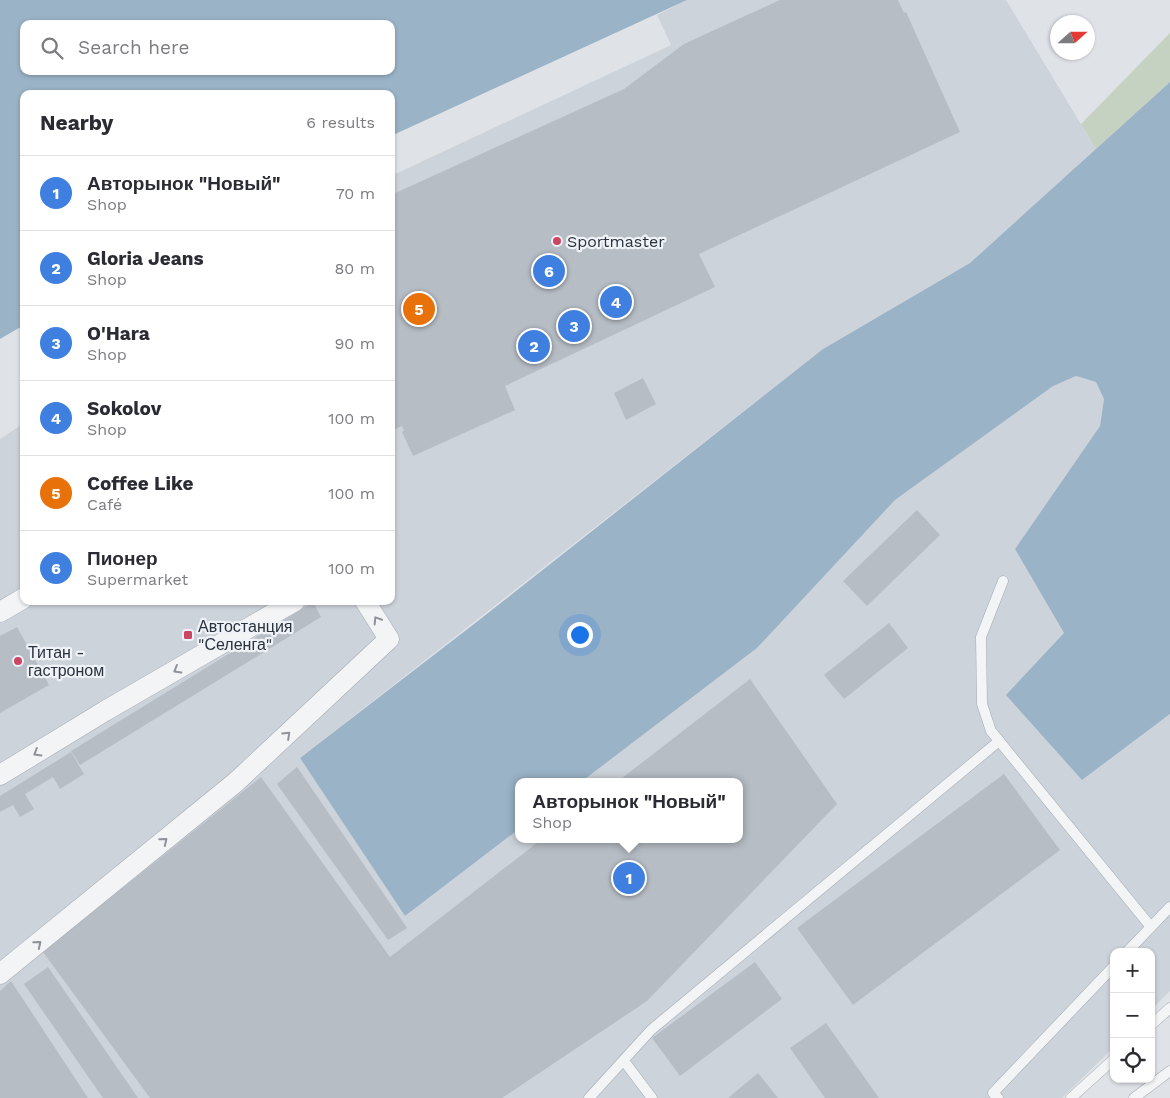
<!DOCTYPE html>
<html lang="en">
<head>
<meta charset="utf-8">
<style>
  body { margin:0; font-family:"Work Sans",sans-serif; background:#f7f7f7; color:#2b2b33 }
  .controls { position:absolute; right:15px; bottom:15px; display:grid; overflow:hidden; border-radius:10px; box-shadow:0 1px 4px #0004 }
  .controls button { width:45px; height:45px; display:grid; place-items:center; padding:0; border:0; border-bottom:1px solid #e1e1e2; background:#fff; color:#2b2b33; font:25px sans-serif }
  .compass { position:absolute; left:1050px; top:15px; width:45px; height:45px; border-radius:50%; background:#fff; box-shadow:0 1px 4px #0004; rotate:69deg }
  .you { position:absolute; left:579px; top:634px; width:18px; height:18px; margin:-12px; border:4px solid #fff; border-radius:50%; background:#1a73e8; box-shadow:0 0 0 8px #1a73e833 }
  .badge { display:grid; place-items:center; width:32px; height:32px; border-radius:50%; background:#7c3aed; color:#fff; font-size:16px; font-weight:700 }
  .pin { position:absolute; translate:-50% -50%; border:2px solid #fff; box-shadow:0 1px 5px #0006 }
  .popup { position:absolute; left:515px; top:778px; width:228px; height:65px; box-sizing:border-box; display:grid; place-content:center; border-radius:10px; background:#fff; filter:drop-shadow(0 1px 4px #0005); font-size:16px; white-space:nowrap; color:#7c7c81 }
  .popup b { font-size:19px; color:#2b2b33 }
  .popup::after { content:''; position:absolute; left:50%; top:100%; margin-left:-10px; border:10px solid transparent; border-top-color:#fff }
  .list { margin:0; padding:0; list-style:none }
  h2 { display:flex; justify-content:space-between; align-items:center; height:65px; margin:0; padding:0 20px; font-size:21px }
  h2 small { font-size:16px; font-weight:400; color:#7c7c81 }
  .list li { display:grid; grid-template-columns:32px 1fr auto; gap:15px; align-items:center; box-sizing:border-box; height:75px; padding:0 20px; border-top:1px solid #e1e1e2 }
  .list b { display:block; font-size:19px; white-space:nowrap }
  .list p { margin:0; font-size:16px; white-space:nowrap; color:#7c7c81 }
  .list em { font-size:16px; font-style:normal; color:#7c7c81 }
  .icon { flex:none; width:28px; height:28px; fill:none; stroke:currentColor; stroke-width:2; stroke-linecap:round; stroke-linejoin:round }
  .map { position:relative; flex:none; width:1170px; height:1098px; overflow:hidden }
  .search { position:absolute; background:#fff; box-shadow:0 1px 4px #0004; left:20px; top:20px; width:375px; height:55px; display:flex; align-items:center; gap:12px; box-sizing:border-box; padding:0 18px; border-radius:10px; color:#7c7c81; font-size:19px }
  .panel { position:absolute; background:#fff; box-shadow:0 1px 4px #0004; left:20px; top:90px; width:375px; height:515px; border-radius:10px }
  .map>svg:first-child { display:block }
  .built { fill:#cdd3da }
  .green { fill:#c6d2c1 }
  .water { fill:#9bb3c7; fill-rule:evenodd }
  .building { fill:#b7bdc5 }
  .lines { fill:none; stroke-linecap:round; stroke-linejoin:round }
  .service-casing { stroke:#a5aab2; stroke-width:11 }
  .minor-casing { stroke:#a5aab2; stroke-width:21 }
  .service { stroke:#f2f4f6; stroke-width:10 }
  .minor { stroke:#f2f4f6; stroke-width:20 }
  .oneway { stroke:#8e939a }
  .poi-dot { fill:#ca4764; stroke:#eff2f6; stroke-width:2 }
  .labels { text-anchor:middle; stroke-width:4.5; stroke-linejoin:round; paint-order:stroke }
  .poi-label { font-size:16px; fill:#29323f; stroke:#eff2f6; text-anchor:start }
</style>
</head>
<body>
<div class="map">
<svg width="1170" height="1098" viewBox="0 0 1170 1098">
  <rect width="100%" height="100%" fill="#dfe3e8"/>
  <polygon class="built" points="687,0 1006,0 1096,149 970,263 823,349 300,758 405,916 519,829 519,839 739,839 739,782 581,782 757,648 895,500 1053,385 1076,376 1096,382 1104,399 1100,426 1015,549 1064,633 1082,780 1170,714 1170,991 1151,1010 1151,952 1114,952 1114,1047 1062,1098 0,1098 0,439 24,423 24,601 391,601 391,176 671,45 657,15"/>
  <polygon class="green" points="1170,33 1170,82 1096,149 1081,124"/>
  <g class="water">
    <path d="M0,0h687l-296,136v-42h-367v231l-24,14zM24,24h367v47h-367z"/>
    <polygon points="1170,82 1170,714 1082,780 1006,695 1064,633 1015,549 1100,426 1104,399 1096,382 1076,376 1053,386 895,500 757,648 581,782 519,782 519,829 405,916 300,758 474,624 823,349 970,263"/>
  </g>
  <g class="building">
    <polygon points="780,0 898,0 904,13 906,12 960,132 699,254 715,287 505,386 515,410 413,456 402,432 404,431 402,426 391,431 391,195 624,89 684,44"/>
    <polygon points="643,378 656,404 626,420 614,393"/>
    <polygon points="917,510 940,535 867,606 843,581"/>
    <polygon points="313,602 321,617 80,765 71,751"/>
    <polygon points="889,623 908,648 844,699 824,675"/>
    <polygon points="17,627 49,685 0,713 0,636"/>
    <polygon points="750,679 837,804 647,1001 502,1098 150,1098 43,952 261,777 390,957 542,839 739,839 739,782 617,782"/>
    <polygon points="71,752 84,774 60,789 53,777 25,794 34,809 20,817 13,805 0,812 0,796"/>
    <polygon points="297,767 407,928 388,940 277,784"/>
    <polygon points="1004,774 1060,850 853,1005 797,928"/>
    <polygon points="755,962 782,999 680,1076 652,1038"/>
    <polygon points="48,967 138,1098 103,1098 24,984"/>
    <polygon points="11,981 88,1098 0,1098 0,991"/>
    <polygon points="826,1023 879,1098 825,1098 790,1048"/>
    <polygon points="758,1073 778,1098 728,1098"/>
  </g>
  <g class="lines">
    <defs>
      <g id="service">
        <polyline points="1003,581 981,637 982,704 991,731 1151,927"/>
        <polyline points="1127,952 1170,907"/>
        <polyline points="1151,1025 1170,1008"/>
        <polyline points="624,1061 652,1098"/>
        <polyline points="589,1098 651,1030 999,741"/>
        <polyline points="998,1098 993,1093 1114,966"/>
        <polyline points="1071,1098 1114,1059"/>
        <polyline points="1134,1098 1170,1071"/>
      </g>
      <g id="minor">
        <polyline points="0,612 24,598"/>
        <polyline points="0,775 105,711 295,601"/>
        <polyline points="0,974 236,782 389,639 365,601"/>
      </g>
    </defs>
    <use href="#service" class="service-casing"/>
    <use href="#minor" class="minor-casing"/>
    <use href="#service" class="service"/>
    <use href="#minor" class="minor"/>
  </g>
  <defs><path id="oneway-chevron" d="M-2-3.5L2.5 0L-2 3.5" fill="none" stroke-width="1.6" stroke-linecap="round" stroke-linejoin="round" transform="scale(1.25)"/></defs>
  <g class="oneway">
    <use href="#oneway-chevron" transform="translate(377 620) rotate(-122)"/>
    <use href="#oneway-chevron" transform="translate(177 670) rotate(150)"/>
    <use href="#oneway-chevron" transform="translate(287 735) rotate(-43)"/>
    <use href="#oneway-chevron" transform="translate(37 753) rotate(149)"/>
    <use href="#oneway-chevron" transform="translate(164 841) rotate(-39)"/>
    <use href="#oneway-chevron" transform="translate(38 944) rotate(-39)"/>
  </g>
  <g class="poi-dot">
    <circle cx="557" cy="241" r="5"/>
    <rect x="183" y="630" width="10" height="10" rx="2.5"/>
    <circle cx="18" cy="661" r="5"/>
  </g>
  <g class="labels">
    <g class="poi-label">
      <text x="567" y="247">Sportmaster</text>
      <text x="198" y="632">Автостанция<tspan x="198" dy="18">"Селенга"</tspan></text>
      <text x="28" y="658">Титан -<tspan x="28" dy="18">гастроном</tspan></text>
    </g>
  </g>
</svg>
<div class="controls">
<button>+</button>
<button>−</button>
<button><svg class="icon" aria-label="locate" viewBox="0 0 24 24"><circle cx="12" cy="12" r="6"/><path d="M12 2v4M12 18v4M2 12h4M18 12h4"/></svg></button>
</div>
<svg class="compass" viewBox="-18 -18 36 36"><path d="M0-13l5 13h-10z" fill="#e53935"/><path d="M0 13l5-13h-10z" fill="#7c7c81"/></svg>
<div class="you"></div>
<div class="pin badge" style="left:629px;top:878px;background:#3f7fe0">1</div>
<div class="popup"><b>Авторынок &quot;Новый&quot;</b>Shop</div>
<div class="pin badge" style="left:534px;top:346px;background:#3f7fe0">2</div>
<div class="pin badge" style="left:574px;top:326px;background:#3f7fe0">3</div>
<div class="pin badge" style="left:616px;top:302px;background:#3f7fe0">4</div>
<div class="pin badge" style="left:419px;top:309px;background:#e8710a">5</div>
<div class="pin badge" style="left:549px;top:271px;background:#3f7fe0">6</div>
<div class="search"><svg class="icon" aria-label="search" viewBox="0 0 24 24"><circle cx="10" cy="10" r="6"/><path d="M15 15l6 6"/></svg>Search here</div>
<section class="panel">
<h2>Nearby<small>6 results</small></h2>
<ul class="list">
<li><span class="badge" style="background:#3f7fe0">1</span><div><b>Авторынок &quot;Новый&quot;</b><p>Shop</p></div><em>70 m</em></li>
<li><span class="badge" style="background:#3f7fe0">2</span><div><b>Gloria Jeans</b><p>Shop</p></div><em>80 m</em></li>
<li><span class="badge" style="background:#3f7fe0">3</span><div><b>O'Hara</b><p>Shop</p></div><em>90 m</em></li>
<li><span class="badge" style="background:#3f7fe0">4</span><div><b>Sokolov</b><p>Shop</p></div><em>100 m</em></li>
<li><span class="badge" style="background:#e8710a">5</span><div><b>Coffee Like</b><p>Café</p></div><em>100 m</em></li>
<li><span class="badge" style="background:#3f7fe0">6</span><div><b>Пионер</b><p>Supermarket</p></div><em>100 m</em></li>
</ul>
</section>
</div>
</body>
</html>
